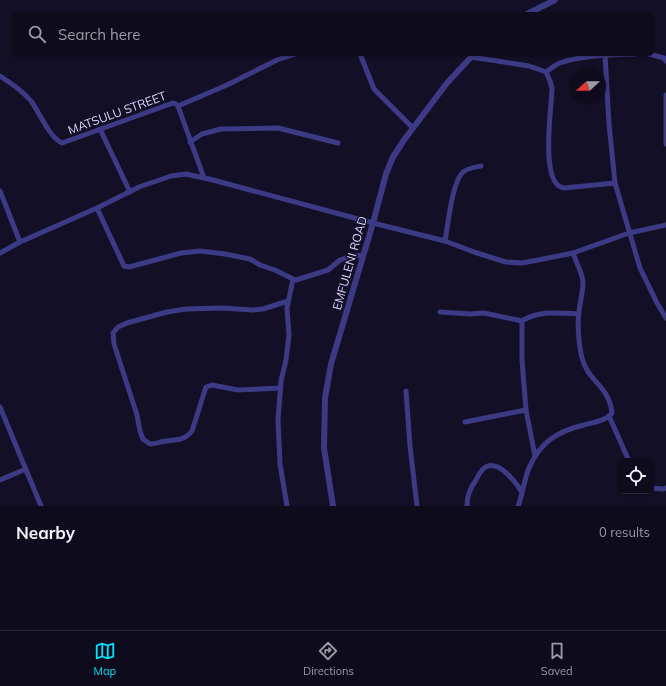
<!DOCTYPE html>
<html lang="en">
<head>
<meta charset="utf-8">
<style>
  body { margin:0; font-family:Mulish,sans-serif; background:#171425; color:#f1f3f6 }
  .controls { position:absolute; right:12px; bottom:12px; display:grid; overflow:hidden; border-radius:6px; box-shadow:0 1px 3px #0004 }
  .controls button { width:36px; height:36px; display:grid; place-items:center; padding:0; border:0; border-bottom:1px solid #2e2b3b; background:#0e0b1c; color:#f1f3f6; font:20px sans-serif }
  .compass { position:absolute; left:570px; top:68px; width:36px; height:36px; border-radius:50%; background:#0e0b1c; box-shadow:0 1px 3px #0004; rotate:249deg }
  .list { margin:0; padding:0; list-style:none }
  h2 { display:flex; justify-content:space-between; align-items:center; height:52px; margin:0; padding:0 16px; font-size:17px }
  h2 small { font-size:13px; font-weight:400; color:#9b9ba3 }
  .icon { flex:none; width:22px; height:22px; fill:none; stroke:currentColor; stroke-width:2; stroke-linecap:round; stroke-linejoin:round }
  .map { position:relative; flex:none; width:666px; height:506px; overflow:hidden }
  .search { position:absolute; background:#0e0b1c; box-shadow:0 1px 3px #0004; left:12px; right:12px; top:12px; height:44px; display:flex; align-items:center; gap:10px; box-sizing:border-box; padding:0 14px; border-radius:6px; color:#9b9ba3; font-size:15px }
  .sheet { height:124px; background:#0e0b1c }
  nav { display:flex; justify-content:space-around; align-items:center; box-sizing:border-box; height:56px; border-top:1px solid #2e2b3b; background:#0e0b1c; font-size:11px; color:#9b9ba3 }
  nav a { display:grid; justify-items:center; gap:2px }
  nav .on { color:#00e5ff }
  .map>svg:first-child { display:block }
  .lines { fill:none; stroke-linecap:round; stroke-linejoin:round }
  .minor { stroke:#3d3a85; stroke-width:5 }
  .tertiary { stroke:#3d3a85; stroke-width:6 }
  .labels { text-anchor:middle; stroke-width:3; stroke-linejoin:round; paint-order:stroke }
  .street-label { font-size:12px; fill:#d9d4ff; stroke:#130f26 }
</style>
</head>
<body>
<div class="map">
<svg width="666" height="506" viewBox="0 0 666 506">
  <rect width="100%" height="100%" fill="#130f26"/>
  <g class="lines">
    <g class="minor">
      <polyline points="360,54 374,89 413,128"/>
      <polyline points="649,54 664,58 666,61"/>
      <polyline points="605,55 609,124 615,183 640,268 657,303 666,318"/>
      <path d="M471,57l58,9 17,6 4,9 2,7c0,18 -13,97 12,100l51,-5"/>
      <path d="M546,72c4,-3 9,-7 14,-9 23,-8 50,-8 75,-9"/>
      <path d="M0,76c11,7 23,15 31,25 9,12 18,36 31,42l111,-40 3,1 2,2"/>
      <polyline points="666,95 666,144"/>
      <polyline points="178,106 227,85 277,60 295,54"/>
      <polyline points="178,106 204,178"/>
      <polyline points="100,129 130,192"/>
      <polyline points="190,142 202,134 221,129 278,128 338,143"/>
      <polyline points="0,191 20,242"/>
      <polyline points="97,208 124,266 129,267 181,253 200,251 225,254 250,259 260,265 275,270 293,279 296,280 328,270 340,260 348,257 363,255"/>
      <path d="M445,241c3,-16 7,-59 18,-69 5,-4 12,-5 18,-6"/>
      <polyline points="0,253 20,242 97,208 139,187 171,176 186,174 213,180 373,223 445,241 474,252 506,262 522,263 538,260 573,253 629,233 666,225"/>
      <polyline points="440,312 470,314 484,313 522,321"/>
      <path d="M281,388l-43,2 -26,-5 -6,2 -1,3 -13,41c-7,9 -15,9 -26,10 -6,1 -11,3 -16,3l-7,-5 -3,-8 -3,-16 -23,-71 -1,-11 5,-6 9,-4 40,-11 19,-3 36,-1 30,2 11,-1 25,-8"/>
      <polyline points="406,391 410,446 417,506"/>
      <polyline points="0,407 41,506"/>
      <polyline points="609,416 629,461"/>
      <polyline points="465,422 526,410"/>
      <path d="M535,456l-9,-46 -4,-50v-39c17,-11 37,-8 56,-7"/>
      <polyline points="0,480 26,469"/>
      <polyline points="651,488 663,489 666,488"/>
      <polyline points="287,506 280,464 278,420 281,381 286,360 289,335 287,308 293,279"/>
      <path d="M467,506c0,-10 3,-18 9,-26 2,-4 4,-8 7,-11 14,-13 33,14 39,23"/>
      <path d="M518,506c5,-12 6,-26 11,-38 11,-26 29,-37 55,-43 10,-3 22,-4 28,-12 -3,-28 -24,-31 -30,-55 -3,-12 -5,-34 -3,-46 1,-10 4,-20 4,-30 -1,-10 -7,-20 -10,-29"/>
    </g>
    <g class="tertiary">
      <polyline points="527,14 555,0"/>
      <polyline points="333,506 324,448 325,398 331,364 373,223 386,174 393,157 404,140 447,83 474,54"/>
    </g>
  </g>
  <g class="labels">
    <g class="street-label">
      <text transform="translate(117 113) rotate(-20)" y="4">MATSULU STREET</text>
      <text transform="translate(350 263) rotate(-74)" y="4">EMFULENI ROAD</text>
    </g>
  </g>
</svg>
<div class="controls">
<button><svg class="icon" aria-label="locate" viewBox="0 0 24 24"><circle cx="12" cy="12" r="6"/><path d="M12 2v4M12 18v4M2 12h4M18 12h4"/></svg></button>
</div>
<svg class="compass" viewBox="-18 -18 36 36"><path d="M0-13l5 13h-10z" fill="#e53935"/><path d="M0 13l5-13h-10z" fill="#9b9ba3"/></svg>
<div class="search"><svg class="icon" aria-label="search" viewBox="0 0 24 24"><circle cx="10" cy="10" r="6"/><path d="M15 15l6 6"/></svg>Search here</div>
</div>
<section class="sheet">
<h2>Nearby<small>0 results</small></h2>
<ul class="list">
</ul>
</section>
<nav>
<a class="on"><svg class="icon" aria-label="map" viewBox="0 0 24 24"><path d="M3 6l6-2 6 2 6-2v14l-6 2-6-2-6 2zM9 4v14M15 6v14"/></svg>Map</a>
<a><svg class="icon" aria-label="directions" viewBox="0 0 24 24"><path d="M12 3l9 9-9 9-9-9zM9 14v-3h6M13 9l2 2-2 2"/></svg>Directions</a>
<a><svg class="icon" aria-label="saved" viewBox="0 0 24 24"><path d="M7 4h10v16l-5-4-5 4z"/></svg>Saved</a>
</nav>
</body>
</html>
